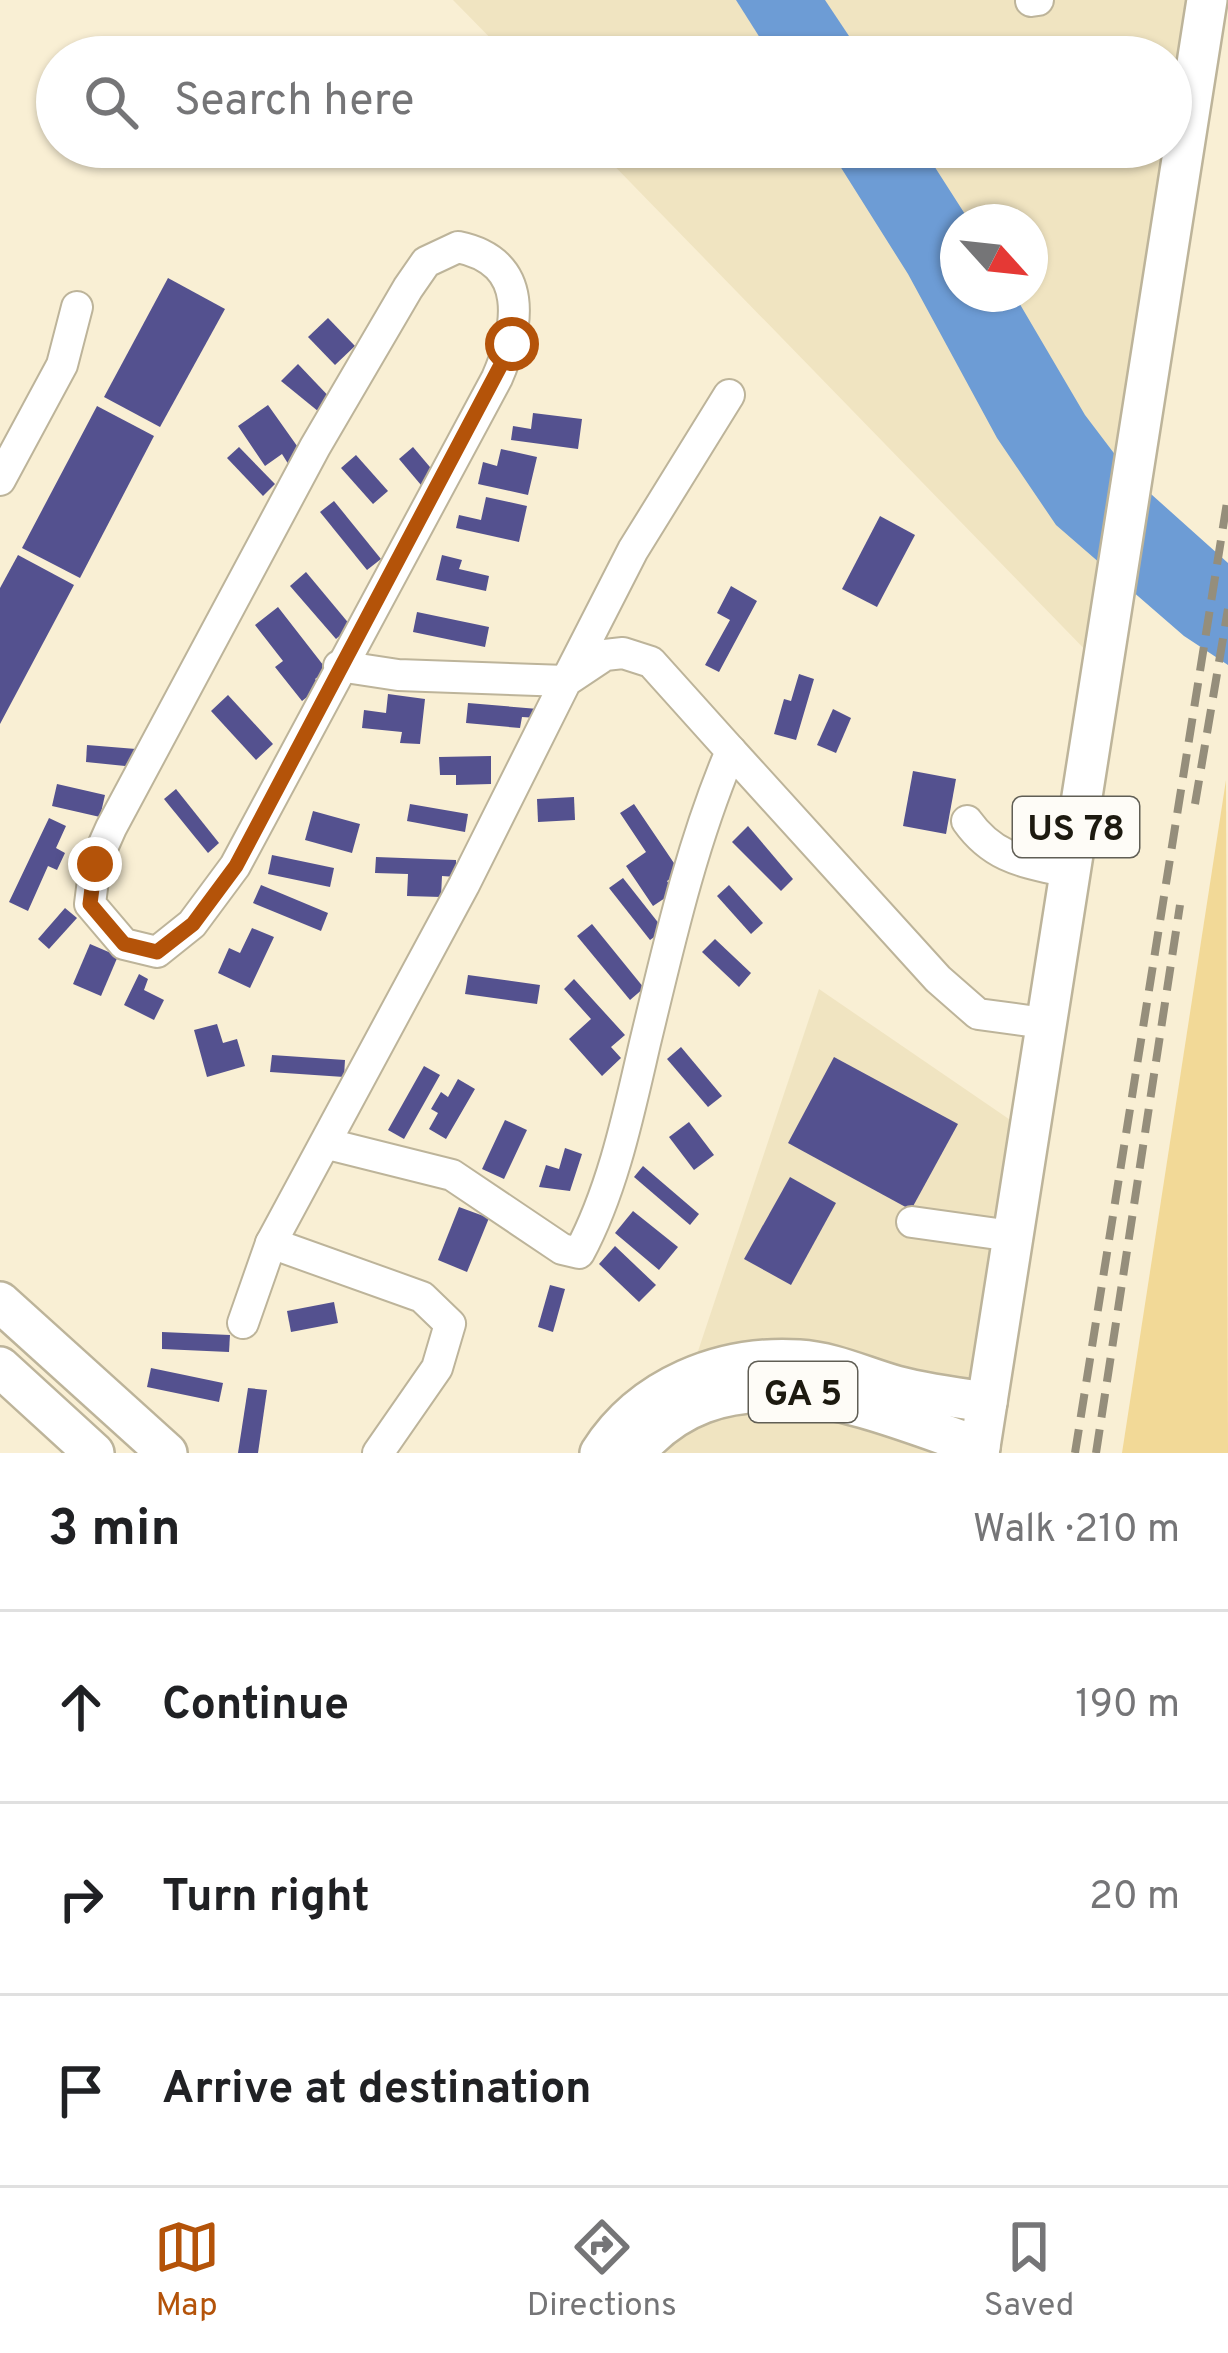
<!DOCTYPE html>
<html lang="en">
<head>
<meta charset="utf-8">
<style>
  body { margin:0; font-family:Overpass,sans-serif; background:#f6f6f6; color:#202124 }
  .compass { position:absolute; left:940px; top:204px; width:108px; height:108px; border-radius:50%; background:#fff; box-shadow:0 3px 9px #0004; rotate:117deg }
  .stop { position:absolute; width:36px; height:36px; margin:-27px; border:9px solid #b45309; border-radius:50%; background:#fff }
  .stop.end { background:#b45309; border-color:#fff; box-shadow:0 3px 12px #0008 }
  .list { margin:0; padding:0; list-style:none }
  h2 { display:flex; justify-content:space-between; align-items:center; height:156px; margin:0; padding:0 48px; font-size:51px }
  h2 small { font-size:39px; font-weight:400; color:#757577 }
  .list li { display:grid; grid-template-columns:78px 1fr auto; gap:36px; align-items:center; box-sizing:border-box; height:192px; padding:0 48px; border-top:3px solid #e0e0e0 }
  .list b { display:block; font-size:45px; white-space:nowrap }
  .list em { font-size:39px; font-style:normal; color:#757577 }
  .icon { flex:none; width:66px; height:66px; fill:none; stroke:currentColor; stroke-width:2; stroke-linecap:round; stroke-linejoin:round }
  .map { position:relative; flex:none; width:1228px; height:1453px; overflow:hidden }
  .search { position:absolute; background:#fff; box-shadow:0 3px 9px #0004; left:36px; right:36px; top:36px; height:132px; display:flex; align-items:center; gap:30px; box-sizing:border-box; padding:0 42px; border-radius:66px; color:#757577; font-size:45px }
  .sheet { height:732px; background:#fff }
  nav { display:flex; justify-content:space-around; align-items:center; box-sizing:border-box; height:168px; border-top:3px solid #e0e0e0; background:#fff; font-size:33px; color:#757577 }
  nav a { display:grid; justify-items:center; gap:6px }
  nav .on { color:#b45309 }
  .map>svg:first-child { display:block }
  .built { fill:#f0e4c1; fill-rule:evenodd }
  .green { fill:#f2d997 }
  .water { fill:#6d9cd5 }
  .building { fill:#54518f }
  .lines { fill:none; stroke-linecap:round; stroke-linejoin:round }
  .minor-casing { stroke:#bdb49a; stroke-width:34 }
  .major-casing { stroke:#bdb49a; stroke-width:44 }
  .minor { stroke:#fff; stroke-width:30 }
  .major { stroke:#fff; stroke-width:39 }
  .rail { stroke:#958e7b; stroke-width:8; stroke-dasharray:24 12; stroke-linecap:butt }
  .route { stroke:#b45309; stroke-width:15 }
  .labels { text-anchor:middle; stroke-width:12; stroke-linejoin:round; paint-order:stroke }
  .shield { fill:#fefcf7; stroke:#605e55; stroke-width:3 }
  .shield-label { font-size:36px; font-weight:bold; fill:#1d1a10 }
</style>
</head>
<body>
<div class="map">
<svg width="1228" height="1453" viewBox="0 0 1228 1453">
  <rect width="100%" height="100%" fill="#f9efd4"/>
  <g class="built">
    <path d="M453,0h752l-106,664 -503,-517h575v-90h-662zM958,222h72v72h-72z"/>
    <polygon points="819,989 1035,1137 993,1453 664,1453"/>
  </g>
  <polygon class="green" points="1226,780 1228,1453 1122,1453"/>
  <g class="water">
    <polygon points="736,0 825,0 863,57 772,57"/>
    <polygon points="828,147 922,147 970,222 958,222 958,294 1014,294 1085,415 1132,477 1228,563 1228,665 1184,636 1056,525 997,438 908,274"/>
  </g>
  <g class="building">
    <polygon points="168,278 225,309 160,427 104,397"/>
    <polygon points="328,318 355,346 335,365 308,337"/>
    <polygon points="298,364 336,404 324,416 281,381"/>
    <polygon points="268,405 307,460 292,470 282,454 265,466 238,426"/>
    <polygon points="97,406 154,436 80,578 22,548"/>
    <polygon points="533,413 582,419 578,449 511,440 513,426 531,429"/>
    <polygon points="239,447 275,484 263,496 227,458"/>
    <polygon points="413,447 435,473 421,485 399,459"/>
    <polygon points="501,449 537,457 528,495 478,484 483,462 497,466"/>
    <polygon points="356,455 388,491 373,504 341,468"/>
    <polygon points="486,497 527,506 519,542 456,528 459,515 481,520"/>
    <polygon points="334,501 381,559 367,570 320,512"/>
    <polygon points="880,516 915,535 877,607 842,589"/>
    <polygon points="18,555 74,585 0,724 0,588"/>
    <polygon points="442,555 462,560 459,569 489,576 486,591 436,580"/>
    <polygon points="306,572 351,626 336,639 290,586"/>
    <polygon points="731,586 757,601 719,672 705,665 730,620 717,613"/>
    <polygon points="278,607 327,670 315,679 321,686 302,701 275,667 283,661 255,625"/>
    <polygon points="417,612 489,627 485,647 413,632"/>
    <polygon points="799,674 814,679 796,740 774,734 784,699 791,701"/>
    <polygon points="388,694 425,699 420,744 400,743 402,732 362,728 364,710 386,713"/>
    <polygon points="228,695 273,744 256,760 211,711"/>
    <polygon points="468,703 538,709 538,718 522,717 520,728 466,723"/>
    <polygon points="833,709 851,718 836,753 817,745"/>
    <polygon points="87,745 136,749 135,767 86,762"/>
    <polygon points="491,756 491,784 456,785 456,775 440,775 439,757"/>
    <polygon points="913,771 956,779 946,834 903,826"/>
    <polygon points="57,784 105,795 100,817 52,806"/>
    <polygon points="176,789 219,843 208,853 164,799"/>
    <polygon points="574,797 575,820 538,822 537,799"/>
    <polygon points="410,804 468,814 465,832 407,821"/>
    <polygon points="634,804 680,872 667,881 674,892 653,906 626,866 646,852 620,813"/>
    <polygon points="313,811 360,824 352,853 305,840"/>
    <polygon points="49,818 66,826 56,848 65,853 57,870 48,866 28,911 9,902"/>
    <polygon points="748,826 793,879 781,891 732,842"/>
    <polygon points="272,855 334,868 330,887 268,874"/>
    <polygon points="376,857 456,860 456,877 442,876 441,897 407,896 408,874 375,873"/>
    <polygon points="623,878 664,930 650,940 609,888"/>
    <polygon points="261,885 328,913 321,931 253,903"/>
    <polygon points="729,885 763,923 751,934 717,896"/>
    <polygon points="65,908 77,918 49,949 38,939"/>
    <polygon points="592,924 644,988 630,1000 577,936"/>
    <polygon points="252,928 274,937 250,988 218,973 229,948 240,953"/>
    <polygon points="715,939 751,973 739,987 702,952"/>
    <polygon points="90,944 118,956 101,996 73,984"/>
    <polygon points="139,974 148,979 144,990 164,1000 154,1020 124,1005"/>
    <polygon points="468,975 540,985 537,1004 465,994"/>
    <polygon points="574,979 625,1035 611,1047 621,1058 602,1076 569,1039 591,1019 564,989"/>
    <polygon points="217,1024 223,1043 237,1039 245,1066 207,1077 194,1030"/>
    <polygon points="681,1047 722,1096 708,1107 667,1059"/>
    <polygon points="272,1055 345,1060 344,1077 270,1072"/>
    <polygon points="834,1057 958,1124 911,1210 788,1143"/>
    <polygon points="424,1066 440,1075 404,1139 388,1130"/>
    <polygon points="458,1079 475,1089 446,1139 429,1129 438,1113 431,1109 441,1092 448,1097"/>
    <polygon points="505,1120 527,1130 504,1179 482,1169"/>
    <polygon points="689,1122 714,1155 694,1170 669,1137"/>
    <polygon points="565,1148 582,1154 570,1191 539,1187 546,1165 559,1169"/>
    <polygon points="643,1166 699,1214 690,1225 634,1177"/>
    <polygon points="790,1177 836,1203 791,1285 744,1259"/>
    <polygon points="459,1207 489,1218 467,1272 438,1260"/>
    <polygon points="633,1211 678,1247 659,1270 615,1233"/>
    <polygon points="615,1246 656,1285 639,1302 599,1264"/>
    <polygon points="550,1285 565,1289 553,1332 538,1327"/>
    <polygon points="334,1302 338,1323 291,1332 287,1311"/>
    <polygon points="162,1332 230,1335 229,1352 162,1349"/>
    <polygon points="151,1368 223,1383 219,1402 147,1387"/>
    <polygon points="248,1388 267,1390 258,1453 238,1453"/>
  </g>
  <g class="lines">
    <defs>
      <g id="minor">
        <polyline points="1031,1 1038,0"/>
        <path d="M458,247c73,15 61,80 39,131l-262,488 -43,58 -35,28 -33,-8 -34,-40 5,-40 16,-36 204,-381 93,-159 18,-26z"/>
        <polyline points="0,480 62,365 77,307"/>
        <polyline points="339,666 398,675 566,681 633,550 729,395"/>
        <polyline points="731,751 938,979 978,1014 1044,1023"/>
        <path d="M967,821c27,38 58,41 101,51"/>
        <polyline points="912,1222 1012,1236"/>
        <polyline points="271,1243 422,1297 450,1324 437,1368 378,1453"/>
        <path d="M243,1323l28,-80 193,-358 102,-204 39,-26 18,-2 28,9 80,89c-40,94 -62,193 -86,292 -16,69 -32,147 -66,210l-17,-4 -110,-74 -124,-31"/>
      </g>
      <g id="major">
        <polyline points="0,1302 167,1453"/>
        <polyline points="0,1367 94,1453"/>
        <path d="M600,1453c42,-66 121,-98 199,-93 34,2 65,17 97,26 30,8 61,12 91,16"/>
        <path d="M635,1453c92,-111 235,-43 345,-6"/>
        <polyline points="979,1453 1207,0"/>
      </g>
    </defs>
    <use href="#minor" class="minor-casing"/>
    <use href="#major" class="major-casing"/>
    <use href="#minor" class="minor"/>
    <use href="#major" class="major"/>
    <g class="rail">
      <polyline points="1195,804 1228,609"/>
      <polyline points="1075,1453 1228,496"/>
      <polyline points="1096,1453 1180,905"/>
    </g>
  </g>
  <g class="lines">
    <polyline class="route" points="95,864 90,904 124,944 157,952 193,924 236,866 512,344"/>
  </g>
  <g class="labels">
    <g class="shield">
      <rect x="1013" y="797" width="126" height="60" rx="9"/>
      <rect x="749" y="1362" width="108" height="60" rx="9"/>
    </g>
    <g class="shield-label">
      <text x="1076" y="840">US 78</text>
      <text x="803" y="1405">GA 5</text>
    </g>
  </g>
</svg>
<svg class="compass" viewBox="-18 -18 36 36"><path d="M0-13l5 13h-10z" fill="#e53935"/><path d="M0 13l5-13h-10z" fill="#757577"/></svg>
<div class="stop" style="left:512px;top:344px"></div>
<div class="stop end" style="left:95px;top:864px"></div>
<div class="search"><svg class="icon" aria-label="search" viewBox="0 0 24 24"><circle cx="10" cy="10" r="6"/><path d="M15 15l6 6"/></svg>Search here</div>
</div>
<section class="sheet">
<h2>3 min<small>Walk · 210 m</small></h2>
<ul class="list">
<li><svg class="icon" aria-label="ahead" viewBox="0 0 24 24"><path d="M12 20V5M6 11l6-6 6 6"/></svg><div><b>Continue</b></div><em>190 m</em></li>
<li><svg class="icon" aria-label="right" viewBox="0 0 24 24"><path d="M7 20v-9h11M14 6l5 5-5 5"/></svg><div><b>Turn right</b></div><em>20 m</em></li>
<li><svg class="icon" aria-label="arrive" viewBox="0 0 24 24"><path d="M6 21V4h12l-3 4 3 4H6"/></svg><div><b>Arrive at destination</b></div></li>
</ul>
</section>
<nav>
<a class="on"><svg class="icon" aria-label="map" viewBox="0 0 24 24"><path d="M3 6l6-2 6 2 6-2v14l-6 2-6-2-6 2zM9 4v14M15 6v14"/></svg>Map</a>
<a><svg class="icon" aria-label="directions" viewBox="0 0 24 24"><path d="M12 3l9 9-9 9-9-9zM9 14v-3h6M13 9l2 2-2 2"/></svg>Directions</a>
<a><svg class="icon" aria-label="saved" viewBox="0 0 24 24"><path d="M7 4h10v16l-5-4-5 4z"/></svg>Saved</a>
</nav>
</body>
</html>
